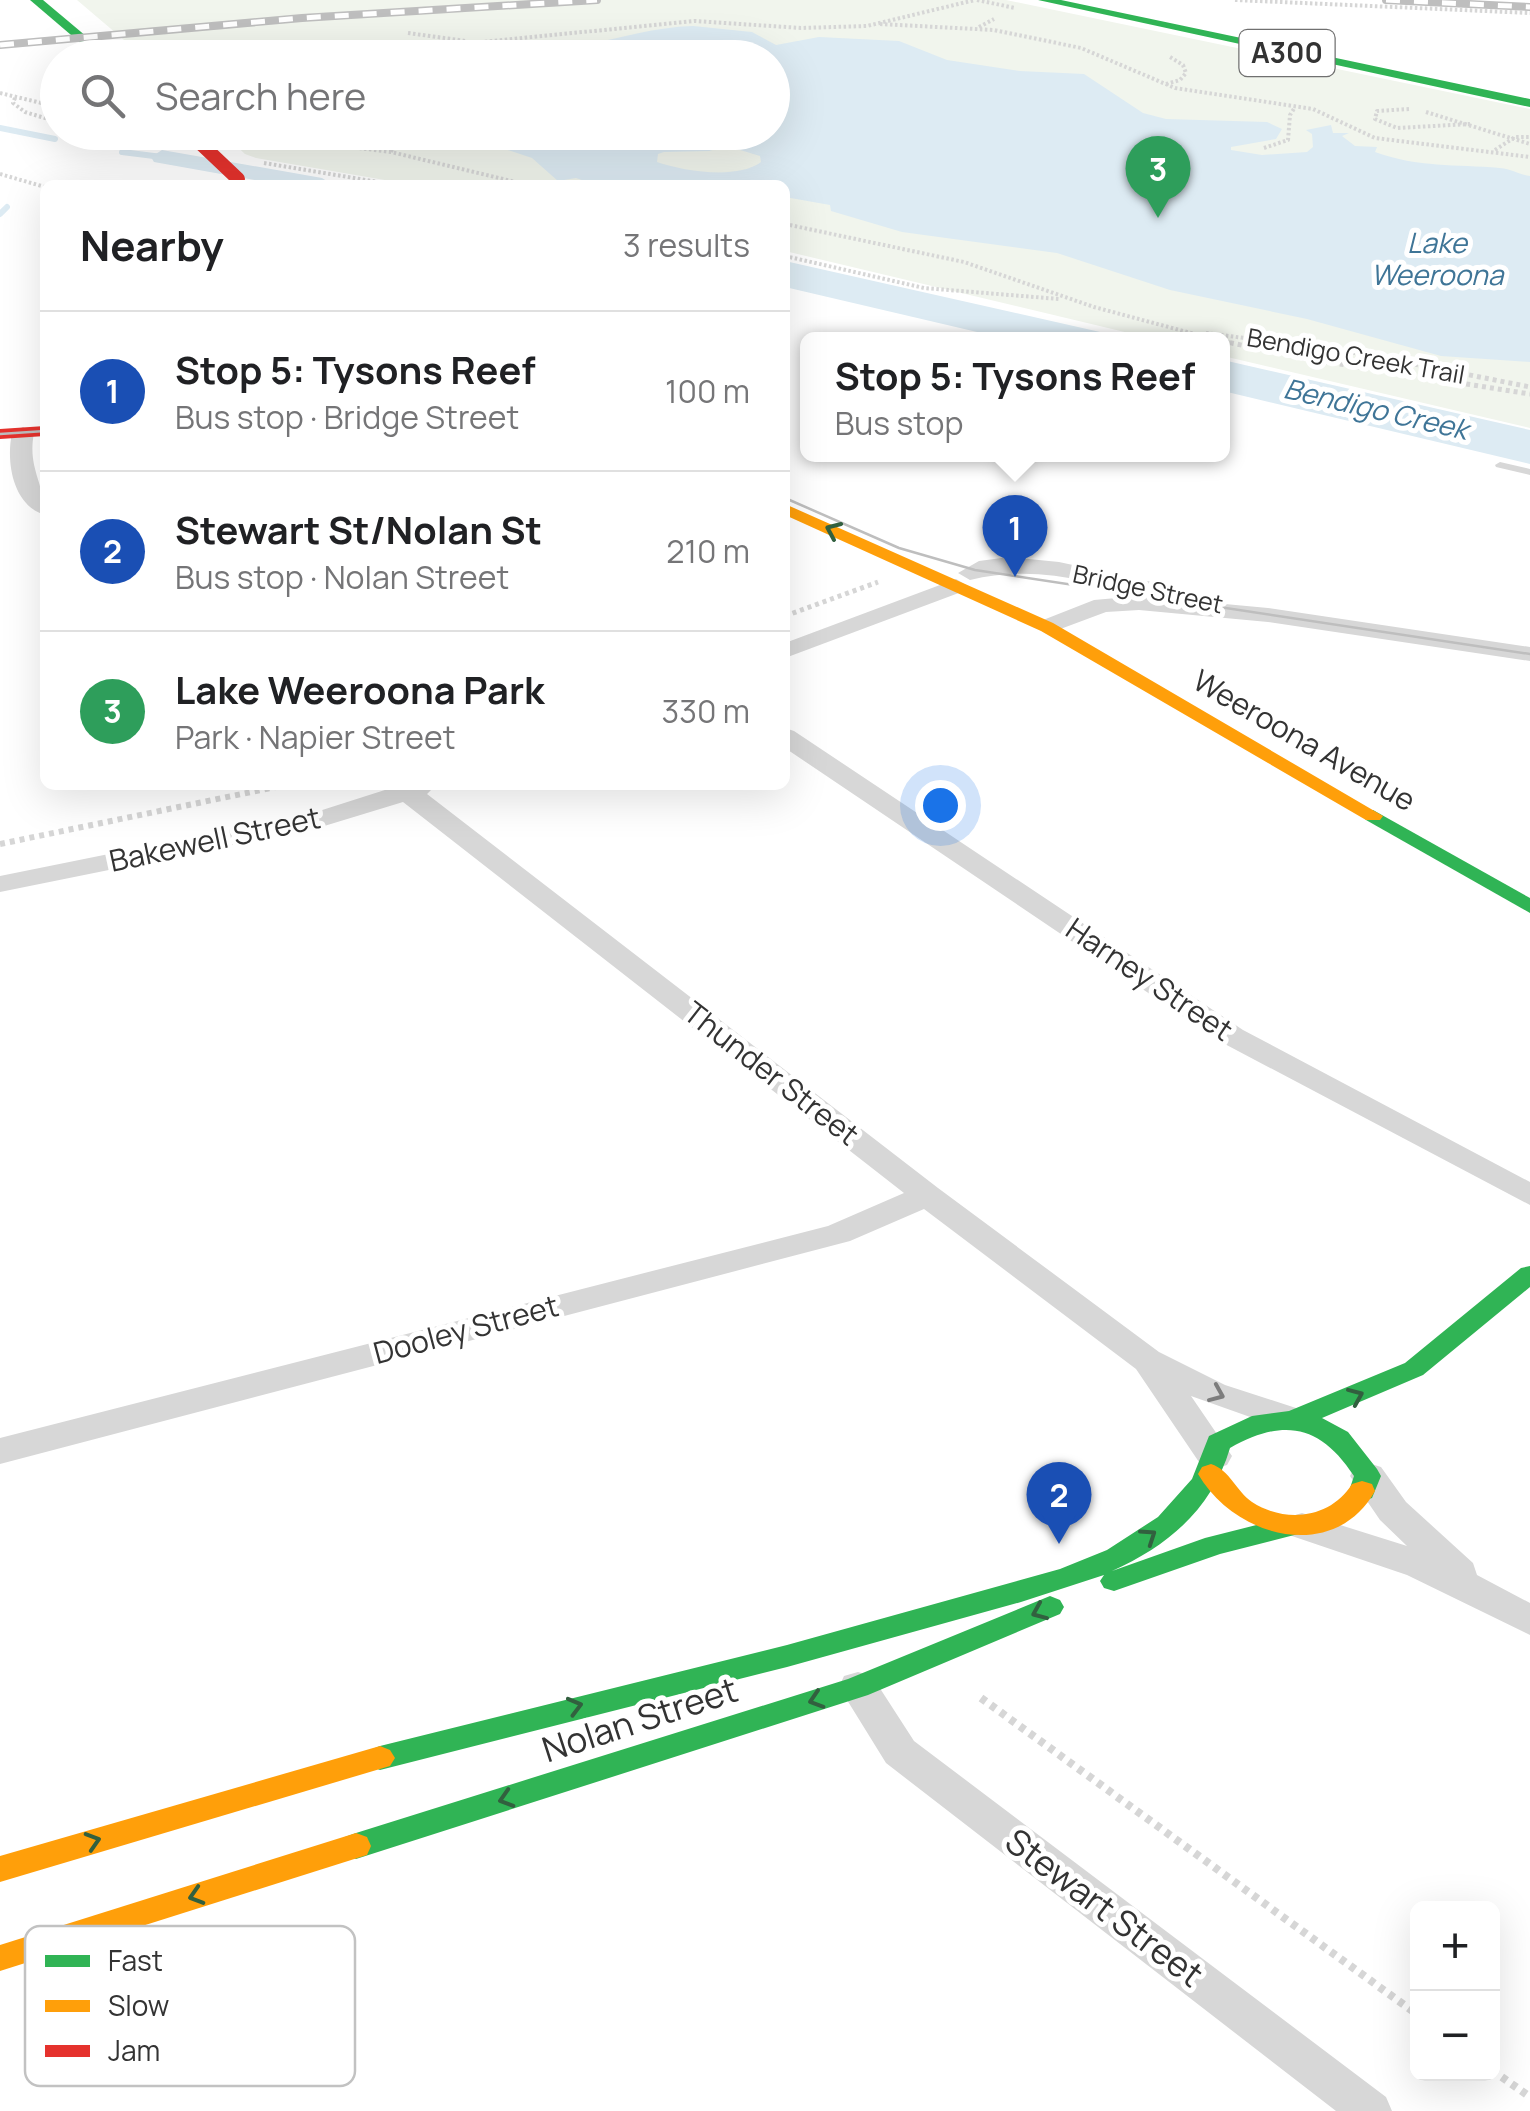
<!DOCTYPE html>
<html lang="en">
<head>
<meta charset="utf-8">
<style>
  body { margin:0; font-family:Manrope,sans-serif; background:#f6f6f6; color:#202124 }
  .controls { position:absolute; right:30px; bottom:30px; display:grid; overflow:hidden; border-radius:15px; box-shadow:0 10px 40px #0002 }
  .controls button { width:90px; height:90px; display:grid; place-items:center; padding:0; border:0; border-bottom:2px solid #e0e0e0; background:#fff; color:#202124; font:50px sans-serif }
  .you { position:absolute; left:940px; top:805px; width:35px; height:35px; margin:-25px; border:8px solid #fff; border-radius:50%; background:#1a73e8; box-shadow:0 0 0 15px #1a73e833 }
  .badge { display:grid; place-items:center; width:65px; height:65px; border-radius:50%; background:#0f766e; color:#fff; font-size:32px; font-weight:700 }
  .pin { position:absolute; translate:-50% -82px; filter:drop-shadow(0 2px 5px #0008) }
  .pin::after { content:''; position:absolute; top:52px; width:35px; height:30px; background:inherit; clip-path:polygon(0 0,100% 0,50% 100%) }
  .popup { position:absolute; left:800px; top:332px; width:430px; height:130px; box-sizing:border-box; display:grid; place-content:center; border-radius:15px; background:#fff; filter:drop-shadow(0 2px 8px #0005); font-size:32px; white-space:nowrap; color:#757577 }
  .popup b { font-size:38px; color:#202124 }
  .popup::after { content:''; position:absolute; left:50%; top:100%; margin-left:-20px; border:20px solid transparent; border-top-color:#fff }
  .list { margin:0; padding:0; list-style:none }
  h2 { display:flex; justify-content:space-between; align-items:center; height:130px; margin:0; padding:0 40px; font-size:42px }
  h2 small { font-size:32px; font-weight:400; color:#757577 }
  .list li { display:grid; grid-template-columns:65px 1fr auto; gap:30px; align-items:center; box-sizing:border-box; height:160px; padding:0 40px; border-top:2px solid #e0e0e0 }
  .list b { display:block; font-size:38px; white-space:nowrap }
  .list p { margin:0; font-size:32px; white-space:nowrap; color:#757577 }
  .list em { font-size:32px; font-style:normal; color:#757577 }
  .icon { flex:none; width:55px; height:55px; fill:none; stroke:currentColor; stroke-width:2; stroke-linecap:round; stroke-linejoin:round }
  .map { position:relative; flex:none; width:1530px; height:2111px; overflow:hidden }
  .search { position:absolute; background:#fff; box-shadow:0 10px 40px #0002; left:40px; top:40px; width:750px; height:110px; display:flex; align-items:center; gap:25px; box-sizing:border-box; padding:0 35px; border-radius:55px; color:#757577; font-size:38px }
  .panel { position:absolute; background:#fff; box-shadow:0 10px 40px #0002; left:40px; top:180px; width:750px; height:610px; border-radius:15px }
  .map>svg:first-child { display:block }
  .green { fill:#f1f5ed }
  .water { fill:#ddebf3; fill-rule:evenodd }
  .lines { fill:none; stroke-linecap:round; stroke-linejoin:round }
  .stream { stroke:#ddebf3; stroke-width:6 }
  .canal { fill:#ddebf3; fill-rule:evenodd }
  .path-far3 { stroke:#d6d6d6; stroke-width:4; stroke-dasharray:2.5 2.5; stroke-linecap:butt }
  .path-far2 { stroke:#d6d6d6; stroke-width:5; stroke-dasharray:4 4; stroke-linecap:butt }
  .path-far1 { stroke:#d6d6d6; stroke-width:6; stroke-dasharray:5 5; stroke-linecap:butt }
  .path { stroke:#d6d6d6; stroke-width:8; stroke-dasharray:6 6; stroke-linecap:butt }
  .lane { fill:#d7d7d7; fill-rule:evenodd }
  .street { fill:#d7d7d7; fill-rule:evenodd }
  .fast { fill:#30b455; fill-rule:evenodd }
  .slow { fill:#ff9f0a; fill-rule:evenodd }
  .jam { fill:#e5322d; fill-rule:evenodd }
  .tram { stroke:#bebebe; stroke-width:2.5 }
  .rail-casing { stroke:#bebebe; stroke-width:8 }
  .rail { stroke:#fff; stroke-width:5; stroke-dasharray:14; stroke-linecap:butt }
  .jam-bridge { stroke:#e5322d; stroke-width:14 }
  .oneway { stroke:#32603f }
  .oneway2 { stroke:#7d7d7d }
  .labels { text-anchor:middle; stroke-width:10; stroke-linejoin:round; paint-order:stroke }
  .far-street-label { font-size:25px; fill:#333; stroke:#fff }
  .shield { fill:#fff; stroke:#707070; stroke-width:2.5 }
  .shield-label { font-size:28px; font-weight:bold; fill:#333 }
  .far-water-label { font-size:28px; font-style:italic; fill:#3f7597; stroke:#fff }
  .street-label { font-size:30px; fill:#333; stroke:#fff }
  .near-street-label { font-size:35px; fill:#333; stroke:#fff }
  .key { fill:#fff; stroke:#c2c2c2; stroke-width:2.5 }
  .key-label { font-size:28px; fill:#333 }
</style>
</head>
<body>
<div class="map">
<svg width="1530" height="2111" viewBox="0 0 1530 2111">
  <rect width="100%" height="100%" fill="#fff"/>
  <polygon class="green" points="77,0 1006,0 1530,109 1530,428 1223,356 1222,340 1154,339 785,251 785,185 414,185 256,158 245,154 223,133 772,132 772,58 144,57"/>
  <g class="water">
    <path d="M693,26l59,6 24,13 43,-8 80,4 48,19 73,11 64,3 59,39 23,6 101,3 15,7 -6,10 -45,8v3l31,5 45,-3 6,-5 -1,-13 -6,-4 25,-5 2,8h16l-7,3 13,10 22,1 -2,5c44,16 80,12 125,16 12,1 20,7 30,8v186l-89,-6 -134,-37 -137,-29 -113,-37 -155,-21 -71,-21 -1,-6 -45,-8v-12h-189l-20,-7 -18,3 -26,-23 -36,-12 -60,-11 336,-3v-74l-281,-1c30,-10 62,-6 93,-12 37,-7 71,-18 109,-19zM727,146l33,10 1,6c-24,18 -78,9 -104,0l1,-8 6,-2 45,-1z"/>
    <polygon points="785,261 1131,339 1007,339 785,287"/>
    <polygon points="1223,360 1530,430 1530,464 1223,391"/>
  </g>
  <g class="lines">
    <g class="stream">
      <polyline points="0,128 55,139"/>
      <polyline points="122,152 162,157"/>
      <polyline points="0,214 7,207"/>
    </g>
    <polygon class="canal" points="162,150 322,178 333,185 283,185 154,162 151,157"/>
    <g class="path-far3">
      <polyline points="977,0 1015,8"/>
      <polyline points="1235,0 1530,13"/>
      <polyline points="880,24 994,30 1081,48 1175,88 1313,109 1375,138 1530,157"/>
      <polyline points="979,27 994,19"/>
      <polyline points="408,33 466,41"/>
      <polyline points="445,58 456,47 471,43 695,21 801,28 867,26 975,0"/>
      <polyline points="1166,84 1180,80 1186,73 1183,65 1170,57"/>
      <polyline points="0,93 58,107"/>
      <polyline points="15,98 13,103 25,112 58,122"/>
      <polyline points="1409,109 1377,111 1375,119 1397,128 1470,124"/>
      <polyline points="1426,112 1530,144"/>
      <polyline points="92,132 172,148"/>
      <polyline points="156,132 162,139"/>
      <polyline points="235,133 391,152 528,185"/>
      <polyline points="1264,148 1288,140 1290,115 1295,107"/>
      <polyline points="1495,150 1515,137 1530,137"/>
      <polyline points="391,152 396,141 394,132"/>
      <polyline points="264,163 396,185"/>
      <polyline points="0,174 45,187"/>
      <polyline points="785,224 964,262 1094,307 1217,340"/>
      <polyline points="785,256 924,288 1059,299"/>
      <polyline points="1206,333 1283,343"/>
      <polyline points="1222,341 1232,343"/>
    </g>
    <g class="path-far2">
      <polyline points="1222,341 1308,359 1530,394"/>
      <polyline points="1264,341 1359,353 1530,387"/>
      <polyline points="785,616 878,582"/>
      <polyline points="275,787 285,785"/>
    </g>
    <polyline class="path-far1" points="0,844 285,785"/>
    <g class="path">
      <polyline points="981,1698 1418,2015"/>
      <polyline points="1492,2070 1530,2097"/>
    </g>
    <polygon class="lane" points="1500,462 1530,469 1530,475 1496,467 1495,465"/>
    <g class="street">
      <path d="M23,427l11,6c-7,35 11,51 11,82 -33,-10 -39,-54 -33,-82z"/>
      <path d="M1009,557l50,5 102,22 4,5 -12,7c-64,-14 -118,-32 -183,-16l-12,-7 21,-12z"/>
      <polygon points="956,579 968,586 964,591 785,658 785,643"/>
      <polygon points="1139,596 1268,608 1530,647 1530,661 1268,622 1139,610 1106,612 1047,634 1035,627 1038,622 1094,600"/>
      <polygon points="785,728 794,731 1243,1030 1530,1182 1530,1205 1221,1042 785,748"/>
      <polygon points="385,785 431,785 433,788 427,794 938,1188 1159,1352 1225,1385 1299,1409 1304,1418 1299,1427 1287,1430 1191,1396 1232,1456 1227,1465 1214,1469 1201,1465 1136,1369 924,1209 850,1241 0,1464 0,1438 828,1226 904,1193 403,802 321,827 0,892 0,876 316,812 388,789"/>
      <polygon points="1368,1463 1381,1467 1406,1502 1473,1563 1477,1575 1530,1603 1530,1635 1407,1575 1289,1535 1284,1526 1289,1517 1302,1513 1407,1546 1380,1520 1350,1476 1355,1467"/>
      <polygon points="858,1672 872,1676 914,1741 1386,2097 1392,2111 1336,2111 886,1763 839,1687 844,1676"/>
    </g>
    <g class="fast">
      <polygon points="30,0 43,0 112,58 98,58"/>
      <polygon points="1038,0 1061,0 1530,99 1530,107"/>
      <polygon points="1373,810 1530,898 1530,913 1366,820 1363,816 1366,812"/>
      <path d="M1530,1266v21l-107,88 -101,43 26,14 29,37 4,7 -9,22 -10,3 -10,-3 -3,-7 5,-15c-34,-52 -71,-58 -124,-28 -18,61 -62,98 -118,123l93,-33 87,-22 10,3 4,7 -4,7 -82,21 -106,37 -10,-3 -4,-7 4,-6 -83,27 -234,65 -407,103 -10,-4 -5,-8 5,-8 10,-4 407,-101 273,-76 47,-19 51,-33 34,-38 17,-43 43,-20 37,-5 116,-48 116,-95z"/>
      <polygon points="1050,1596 1060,1600 1064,1607 1060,1614 868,1695 356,1859 345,1855 341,1846 345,1837 356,1833 848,1679"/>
    </g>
    <g class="slow">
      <polygon points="785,504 1053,623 1383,816 1380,820 1366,820 1041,631 785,515"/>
      <path d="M1211,1464c19,6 25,27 41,38 34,22 79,16 100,-18l10,-3 10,3 3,7c-41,73 -140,47 -177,-17l4,-7z"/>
      <polygon points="380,1746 390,1750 395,1758 390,1766 0,1882 0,1856"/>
      <polygon points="356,1833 367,1837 371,1846 367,1855 0,1971 0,1945"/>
    </g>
    <polygon class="jam" points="45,426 45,436 0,439 0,429"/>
    <g class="tram">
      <polyline points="0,434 45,431"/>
      <polyline points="785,498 899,548 975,570 1530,654"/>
    </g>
    <defs>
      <g id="rail">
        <polyline points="1386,0 1530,7"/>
        <polyline points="0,45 302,18 597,0"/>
      </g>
    </defs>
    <use href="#rail" class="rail-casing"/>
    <use href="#rail" class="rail"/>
    <polyline class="jam-bridge" points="199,142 238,179"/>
  </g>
  <defs><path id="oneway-chevron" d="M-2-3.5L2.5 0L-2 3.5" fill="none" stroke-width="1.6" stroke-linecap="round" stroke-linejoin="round" transform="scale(2.5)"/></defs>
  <g class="oneway">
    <use href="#oneway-chevron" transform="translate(833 530) rotate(-156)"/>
    <use href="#oneway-chevron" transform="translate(1356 1396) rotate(-23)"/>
    <use href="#oneway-chevron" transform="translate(1149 1536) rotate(-34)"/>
    <use href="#oneway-chevron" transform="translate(1039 1612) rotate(157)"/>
    <use href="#oneway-chevron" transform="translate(816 1700) rotate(162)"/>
    <use href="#oneway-chevron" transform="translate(575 1706) rotate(-15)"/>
    <use href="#oneway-chevron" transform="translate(506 1799) rotate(163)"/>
    <use href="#oneway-chevron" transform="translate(93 1841) rotate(-17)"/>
    <use href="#oneway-chevron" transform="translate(196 1896) rotate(163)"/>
  </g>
  <use class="oneway2" href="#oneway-chevron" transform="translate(1217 1394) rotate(23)"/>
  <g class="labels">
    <g class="far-street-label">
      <text transform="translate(1356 356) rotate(10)" y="9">Bendigo Creek Trail</text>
      <text transform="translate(1148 589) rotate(12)" y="9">Bridge Street</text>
    </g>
    <rect class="shield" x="1239.5" y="30" width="95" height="46" rx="8"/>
    <g class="shield-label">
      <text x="1287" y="63">A300</text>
    </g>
    <g class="far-water-label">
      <text x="1437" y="253">Lake<tspan x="1437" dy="32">Weeroona</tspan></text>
      <text transform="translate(1376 409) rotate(13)" y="10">Bendigo Creek</text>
    </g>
    <g class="street-label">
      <text transform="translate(1304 741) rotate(30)" y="10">Weeroona Avenue</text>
      <text transform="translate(215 840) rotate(-12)" y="10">Bakewell Street</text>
      <text transform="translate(1149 980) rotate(34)" y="10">Harney Street</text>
      <text transform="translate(771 1074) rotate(38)" y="10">Thunder Street</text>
      <text transform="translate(466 1330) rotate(-15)" y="10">Dooley Street</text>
    </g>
    <g class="near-street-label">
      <text transform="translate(640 1720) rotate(-18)" y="12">Nolan Street</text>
      <text transform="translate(1104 1908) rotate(37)" y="12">Stewart Street</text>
    </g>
  </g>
  <rect x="25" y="1926" width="330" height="160" rx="15" class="key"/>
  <rect x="45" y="1955" width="45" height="12" fill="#30b455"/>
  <rect x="45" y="2000" width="45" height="12" fill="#ff9f0a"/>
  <rect x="45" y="2045" width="45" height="12" fill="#e5322d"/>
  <g class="key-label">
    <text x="108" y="1971">Fast</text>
    <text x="108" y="2016">Slow</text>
    <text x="108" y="2061">Jam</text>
  </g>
</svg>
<div class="controls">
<button>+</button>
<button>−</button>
</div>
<div class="you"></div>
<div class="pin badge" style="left:1015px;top:577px;background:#1a4fb4">1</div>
<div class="popup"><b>Stop 5: Tysons Reef</b>Bus stop</div>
<div class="pin badge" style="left:1059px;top:1544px;background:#1a4fb4">2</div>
<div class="pin badge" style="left:1158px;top:218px;background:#2e9e5b">3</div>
<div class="search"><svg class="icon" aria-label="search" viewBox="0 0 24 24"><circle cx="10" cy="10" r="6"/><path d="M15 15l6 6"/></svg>Search here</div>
<section class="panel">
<h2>Nearby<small>3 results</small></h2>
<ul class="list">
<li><span class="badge" style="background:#1a4fb4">1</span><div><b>Stop 5: Tysons Reef</b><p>Bus stop · Bridge Street</p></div><em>100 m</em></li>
<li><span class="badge" style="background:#1a4fb4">2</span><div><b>Stewart St/Nolan St</b><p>Bus stop · Nolan Street</p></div><em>210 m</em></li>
<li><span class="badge" style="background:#2e9e5b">3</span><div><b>Lake Weeroona Park</b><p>Park · Napier Street</p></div><em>330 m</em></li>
</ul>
</section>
</div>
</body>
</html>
